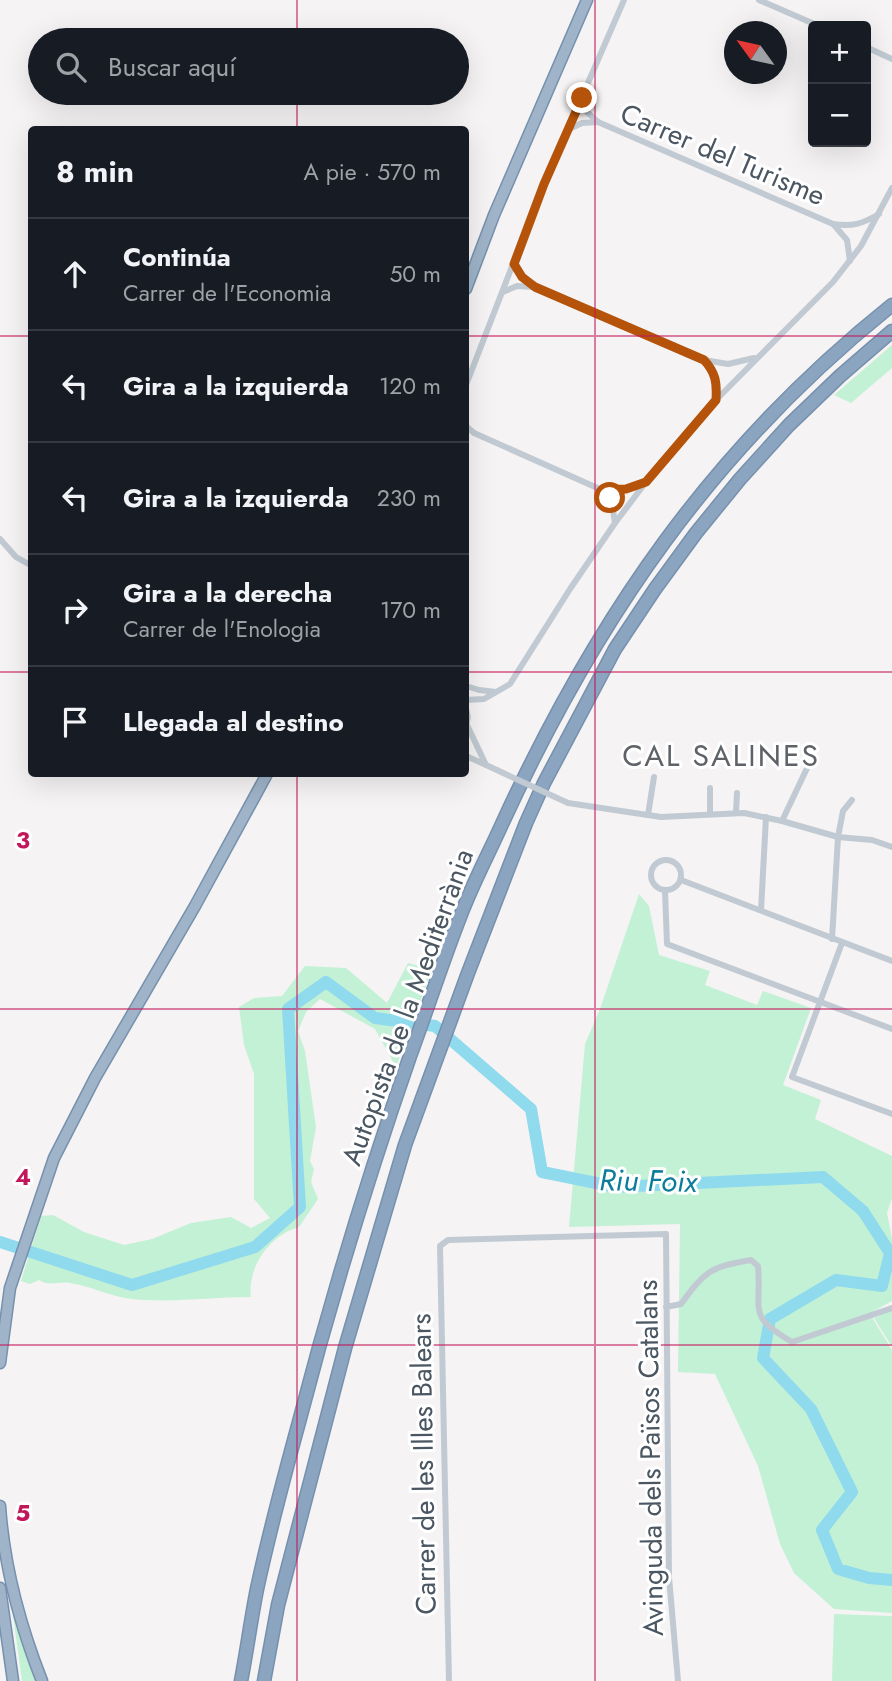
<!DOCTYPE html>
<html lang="es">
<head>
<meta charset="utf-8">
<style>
  body { margin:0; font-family:Jost,sans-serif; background:#242831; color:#f1f3f6 }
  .controls { position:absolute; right:21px; top:21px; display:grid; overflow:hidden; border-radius:7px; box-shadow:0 7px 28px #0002 }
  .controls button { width:63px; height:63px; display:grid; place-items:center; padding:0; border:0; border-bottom:2px solid #363941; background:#171b24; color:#f1f3f6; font:35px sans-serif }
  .compass { position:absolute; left:724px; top:21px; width:63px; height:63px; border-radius:50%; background:#171b24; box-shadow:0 7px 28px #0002; rotate:303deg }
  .stop { position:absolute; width:21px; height:21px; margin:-16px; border:5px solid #b45309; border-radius:50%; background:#fff }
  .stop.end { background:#b45309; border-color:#fff; box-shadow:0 2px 7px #0008 }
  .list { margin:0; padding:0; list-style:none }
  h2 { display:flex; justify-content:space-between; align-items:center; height:91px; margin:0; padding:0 28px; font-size:30px }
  h2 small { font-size:23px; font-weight:400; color:#9ea1a6 }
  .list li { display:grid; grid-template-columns:46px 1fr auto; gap:21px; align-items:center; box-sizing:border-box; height:112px; padding:0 28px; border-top:2px solid #363941 }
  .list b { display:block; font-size:26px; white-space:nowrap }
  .list p { margin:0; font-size:23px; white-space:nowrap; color:#9ea1a6 }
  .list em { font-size:23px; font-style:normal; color:#9ea1a6 }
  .icon { flex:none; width:38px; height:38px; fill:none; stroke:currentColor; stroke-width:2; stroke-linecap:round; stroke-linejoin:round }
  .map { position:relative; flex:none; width:892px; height:1681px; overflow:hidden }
  .search { position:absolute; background:#171b24; box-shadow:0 7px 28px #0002; left:28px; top:28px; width:441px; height:77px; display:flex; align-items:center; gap:18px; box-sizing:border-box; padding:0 24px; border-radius:38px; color:#9ea1a6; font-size:26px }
  .panel { position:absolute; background:#171b24; box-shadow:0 7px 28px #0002; left:28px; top:126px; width:441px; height:651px; border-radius:7px }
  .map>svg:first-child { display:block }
  .green { fill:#c3f1d5 }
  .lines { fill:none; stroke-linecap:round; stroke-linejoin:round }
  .river { stroke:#90daee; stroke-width:12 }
  .trunk-casing { stroke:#7690ad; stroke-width:13 }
  .motorway-casing { stroke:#7690ad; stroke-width:15 }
  .minor { stroke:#c1cad2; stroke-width:6 }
  .trunk { stroke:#9fb4c9; stroke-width:10 }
  .motorway { stroke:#8ba5c1; stroke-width:12 }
  .minor-bridge { stroke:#c1cad2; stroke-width:6 }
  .route { stroke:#b45309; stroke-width:9 }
  .grid { fill:none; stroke:#c2185b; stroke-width:2; stroke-opacity:0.55 }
  .labels { text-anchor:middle; stroke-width:6; stroke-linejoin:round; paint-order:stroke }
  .street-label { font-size:28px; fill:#4a5661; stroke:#fff }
  .neighbourhood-label { font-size:30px; letter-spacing:2px; fill:#5f6368; stroke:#fff }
  .water-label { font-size:30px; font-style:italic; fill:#0c7c9b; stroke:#fff }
  .grid-label { font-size:23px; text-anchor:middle; font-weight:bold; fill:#c2185b; stroke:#fff; stroke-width:6; stroke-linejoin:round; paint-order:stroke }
</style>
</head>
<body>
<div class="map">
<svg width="892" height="1681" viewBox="0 0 892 1681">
  <rect width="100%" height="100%" fill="#f5f3f3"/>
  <g class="green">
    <polygon points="892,345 892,368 851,403 834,395"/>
    <polygon points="639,894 649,906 659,955 710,971 705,985 757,1005 763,991 811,1008 783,1085 821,1100 815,1119 892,1156 892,1198 887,1213 892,1239 892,1301 872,1312 873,1319 892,1350 892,1613 834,1609 794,1573 780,1544 758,1466 715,1374 678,1372 680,1224 569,1227 585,1044 600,1009"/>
    <path d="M408,963l24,7 -36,97 -21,-38 -55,-30 -14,13 -8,19 7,20 11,76 -6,34 4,8 -3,13 7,17 -19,28c-29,8 -52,40 -48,70 -39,0 -79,6 -119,2 -21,-2 -41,-13 -62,-16 -12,-2 -20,4 -31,-3l-9,4 -9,-3 20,-65 12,-1 31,17 40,13 28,-6 39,-16 40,-6 20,11 19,-10 -16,-19v-125l-10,-29 -5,-38 15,-9 28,-2 23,-30 41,2 41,35z"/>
    <polygon points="892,1310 892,1347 874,1318"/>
    <polygon points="834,1614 892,1616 892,1681 832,1681"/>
    <polygon points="13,1615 37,1681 22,1681"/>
  </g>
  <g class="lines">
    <polyline class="river" points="0,1242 132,1285 255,1247 300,1207 288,1009 326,982 375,1018 435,1026 531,1109 542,1172 616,1187 823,1177 863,1211 890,1253 882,1286 836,1280 770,1319 763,1358 811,1409 852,1492 822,1530 838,1569 869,1578 892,1580"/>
    <defs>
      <g id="trunk">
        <polyline points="466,289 494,215 587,0"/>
        <polyline points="0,1363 10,1288 54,1158 95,1078 195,906 267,774"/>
        <path d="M0,1506c4,60 20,119 42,175"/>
        <polyline points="0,1588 13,1681"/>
      </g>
      <g id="motorway">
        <path d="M241,1681c6,-31 10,-62 16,-92 12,-56 27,-112 42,-167 32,-123 69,-245 111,-366 17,-46 32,-93 50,-139 12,-32 28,-62 42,-93 95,-207 211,-376 390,-519"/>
        <polyline points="264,1681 278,1605 345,1348 405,1145 468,973 526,823 544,783 615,649 655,589 696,533 740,479 789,425 840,376 892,331"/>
      </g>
    </defs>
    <use href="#trunk" class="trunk-casing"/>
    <use href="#motorway" class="motorway-casing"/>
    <g class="minor">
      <polyline points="759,0 819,26"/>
      <polyline points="866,47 892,59"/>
      <path d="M582,98l5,14 11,10 235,102c19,3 29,0 46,-10"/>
      <polyline points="567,130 582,123 598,122"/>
      <polyline points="834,225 847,240 850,261"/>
      <polyline points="514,264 522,277 535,287 704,360 728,364 754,358"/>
      <polyline points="503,292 517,286 533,287"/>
      <polyline points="705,362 716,377 716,400"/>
      <polyline points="466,385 544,184 624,0"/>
      <polyline points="466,426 474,433 602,490 626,489 644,483"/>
      <polyline points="602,490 612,504 615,523"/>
      <polyline points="0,539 16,557 32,566"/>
      <polyline points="466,686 479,690 496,692"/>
      <polyline points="466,700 484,699 510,684 570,589 615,523 646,482 716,400 833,282 861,246 892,188"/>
      <polyline points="466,709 468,717 466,727"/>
      <polyline points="467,725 486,765"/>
      <polyline points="466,756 484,764"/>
      <polyline points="710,788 710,814"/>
      <polyline points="568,803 661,817 744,813 782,821 838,837 872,840 892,847"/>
      <polyline points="736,812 737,793"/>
      <polyline points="648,815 654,777"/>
      <polyline points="782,821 809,764"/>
      <circle cx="666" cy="875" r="15"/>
      <polyline points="681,880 892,961"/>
      <polyline points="665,891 667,944 892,1029"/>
      <polyline points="761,910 766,817"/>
      <polyline points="832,939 838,837 843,811 852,800"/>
      <polyline points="842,943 792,1077 892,1114"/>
      <path d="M666,1307l15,-3c24,-33 29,-37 70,-44l7,6c4,46 -12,49 34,76l100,-34"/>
      <polyline points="449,1681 440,1246 448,1240 666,1234 669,1577 678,1681"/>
    </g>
    <use href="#trunk" class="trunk"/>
    <use href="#motorway" class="motorway"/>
    <polyline class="minor-bridge" points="486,765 568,803"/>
  </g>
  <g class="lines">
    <path class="route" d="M582,98l-38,86 -30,80 8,13 13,10 169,73c12,13 13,23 12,40l-70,82 -20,7 -24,1 8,8"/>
  </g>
  <path class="grid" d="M297,0v40M595,0v1681M297,93v37M0,336h32M466,336h426M0,672h32M466,672h426M297,774v907M0,1009h892M0,1345h892"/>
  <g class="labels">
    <g class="street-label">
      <text transform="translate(723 154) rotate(23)" y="10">Carrer del Turisme</text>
      <text transform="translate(407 1007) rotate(-70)" y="10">Autopista de la Mediterrània</text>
      <text transform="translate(650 1458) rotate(-91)" y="10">Avinguda dels Països Catalans</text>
      <text transform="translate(423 1464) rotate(-91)" y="10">Carrer de les Illes Balears</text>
    </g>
    <g class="neighbourhood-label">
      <text x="721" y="766">CAL SALINES</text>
    </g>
    <g class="water-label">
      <text transform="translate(648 1181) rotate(1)" y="10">Riu Foix</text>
    </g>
  </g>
  <g class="grid-label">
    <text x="23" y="848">3</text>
    <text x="23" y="1185">4</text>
    <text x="23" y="1521">5</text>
  </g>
</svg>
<div class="controls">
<button>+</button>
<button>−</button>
</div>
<svg class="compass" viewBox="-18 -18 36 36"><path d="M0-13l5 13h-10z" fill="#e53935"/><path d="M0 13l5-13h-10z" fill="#9ea1a6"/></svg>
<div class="stop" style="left:610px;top:498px"></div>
<div class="stop end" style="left:582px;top:98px"></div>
<div class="search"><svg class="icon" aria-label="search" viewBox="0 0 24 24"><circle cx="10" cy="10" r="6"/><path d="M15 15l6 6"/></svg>Buscar aquí</div>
<section class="panel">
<h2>8 min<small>A pie · 570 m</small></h2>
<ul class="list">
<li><svg class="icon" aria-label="ahead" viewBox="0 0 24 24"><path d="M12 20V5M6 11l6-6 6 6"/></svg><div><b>Continúa</b><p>Carrer de l'Economia</p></div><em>50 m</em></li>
<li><svg class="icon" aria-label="left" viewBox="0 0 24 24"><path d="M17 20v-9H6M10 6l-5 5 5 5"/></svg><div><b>Gira a la izquierda</b></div><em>120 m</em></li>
<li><svg class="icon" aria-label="left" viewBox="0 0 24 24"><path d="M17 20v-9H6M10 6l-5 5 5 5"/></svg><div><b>Gira a la izquierda</b></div><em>230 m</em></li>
<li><svg class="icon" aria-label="right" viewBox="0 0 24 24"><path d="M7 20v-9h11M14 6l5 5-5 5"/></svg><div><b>Gira a la derecha</b><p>Carrer de l'Enologia</p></div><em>170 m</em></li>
<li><svg class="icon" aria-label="arrive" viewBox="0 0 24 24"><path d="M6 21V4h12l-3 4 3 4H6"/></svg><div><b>Llegada al destino</b></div></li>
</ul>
</section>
</div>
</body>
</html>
